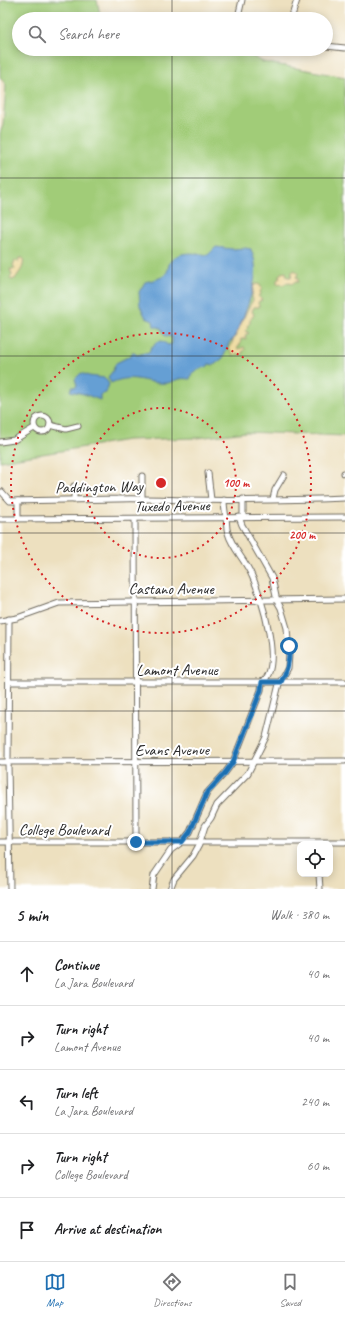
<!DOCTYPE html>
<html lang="en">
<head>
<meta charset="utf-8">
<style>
  body { margin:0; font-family:Caveat,sans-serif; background:#f2f2f2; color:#202124 }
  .controls { position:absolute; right:12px; bottom:12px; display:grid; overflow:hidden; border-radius:8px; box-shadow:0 2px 10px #0003 }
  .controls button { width:36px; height:36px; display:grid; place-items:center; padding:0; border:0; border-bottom:1px solid #e0e0e0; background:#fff; color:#202124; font:20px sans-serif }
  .stop { position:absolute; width:12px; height:12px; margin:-9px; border:3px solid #1f6fb2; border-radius:50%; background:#fff }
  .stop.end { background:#1f6fb2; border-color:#fff; box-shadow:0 1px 4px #0008 }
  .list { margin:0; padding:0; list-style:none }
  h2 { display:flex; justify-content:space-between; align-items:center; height:52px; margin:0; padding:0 16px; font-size:17px }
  h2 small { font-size:13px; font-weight:400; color:#757577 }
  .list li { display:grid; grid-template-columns:26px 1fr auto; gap:12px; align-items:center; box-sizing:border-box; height:64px; padding:0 16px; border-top:1px solid #e0e0e0 }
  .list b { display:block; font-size:15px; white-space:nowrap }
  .list p { margin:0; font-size:13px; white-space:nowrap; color:#757577 }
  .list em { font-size:13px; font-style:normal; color:#757577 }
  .icon { flex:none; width:22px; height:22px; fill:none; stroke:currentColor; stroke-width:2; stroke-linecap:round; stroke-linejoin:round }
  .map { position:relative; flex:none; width:345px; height:889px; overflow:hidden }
  .search { position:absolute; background:#fff; box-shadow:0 2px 10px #0003; left:12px; right:12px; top:12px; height:44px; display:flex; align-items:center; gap:10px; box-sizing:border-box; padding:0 14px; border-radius:22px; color:#757577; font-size:15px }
  .sheet { height:372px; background:#fff }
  nav { display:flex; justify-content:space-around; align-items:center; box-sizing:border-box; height:56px; border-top:1px solid #e0e0e0; background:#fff; font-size:11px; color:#757577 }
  nav a { display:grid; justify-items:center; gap:2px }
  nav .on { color:#1f6fb2 }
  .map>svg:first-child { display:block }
  .green { fill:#a1cc78; stroke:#667c52 }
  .sand { fill:#eeda9e; stroke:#8c8264 }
  .water { fill:#659fd4; stroke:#486580 }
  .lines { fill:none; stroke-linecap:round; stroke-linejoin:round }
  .minor-casing { stroke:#6f6a5f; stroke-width:7 }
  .minor { stroke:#fff; stroke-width:5 }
  .route { stroke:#1f6fb2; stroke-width:5 }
  .grid { fill:none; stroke:#2b2b2b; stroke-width:1; stroke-opacity:0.55 }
  .ring { fill:none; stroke:#d62828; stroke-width:2; stroke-dasharray:2 4 }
  .labels { text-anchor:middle; stroke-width:4; stroke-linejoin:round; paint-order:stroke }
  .street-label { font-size:16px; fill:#2b2b2b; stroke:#fff }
  .centre { fill:#d62828; stroke:#fff; stroke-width:2 }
  .ring-label { font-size:12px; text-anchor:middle; font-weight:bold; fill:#d62828; stroke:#fff; stroke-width:4; stroke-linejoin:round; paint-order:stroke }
</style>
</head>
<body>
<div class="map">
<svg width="345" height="889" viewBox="0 0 345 889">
  <rect width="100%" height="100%" fill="#fff"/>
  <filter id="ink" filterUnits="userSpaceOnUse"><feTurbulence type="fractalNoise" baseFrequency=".025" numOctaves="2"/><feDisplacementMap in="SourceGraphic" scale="8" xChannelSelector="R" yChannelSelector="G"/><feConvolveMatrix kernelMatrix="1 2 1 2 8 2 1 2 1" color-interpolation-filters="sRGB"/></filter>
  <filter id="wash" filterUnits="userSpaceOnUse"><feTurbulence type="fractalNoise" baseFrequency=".012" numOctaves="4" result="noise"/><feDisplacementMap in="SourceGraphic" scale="16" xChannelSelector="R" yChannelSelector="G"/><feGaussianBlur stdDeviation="0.9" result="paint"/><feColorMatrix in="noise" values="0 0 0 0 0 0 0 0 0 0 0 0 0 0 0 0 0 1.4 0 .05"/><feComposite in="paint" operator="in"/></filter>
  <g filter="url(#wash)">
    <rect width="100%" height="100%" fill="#ede0bf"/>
    <polygon class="green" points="4,0 97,0 101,19 19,19 19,49 238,49 263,62 345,77 345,436 246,432 197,438 127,440 0,461 0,133 3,125 6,85 0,77 0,3"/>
    <g class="sand">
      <path d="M21,258h2c2,10 -4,14 -8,21l-4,1 -1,-2 2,-3 -2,-6h5l-2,-4 2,-4 4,1 -1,-3z"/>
      <polygon points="295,270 298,274 296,277 298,279 298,282 294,282 292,284 287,282 284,285 277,284 277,280 280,278 279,276 281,273 286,272 287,277 291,277 292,272"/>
      <path d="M257,284l3,1 2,4 -2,2 1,3 -3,2 4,4 -4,2 1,5h-5l-2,4 2,4 -4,5v3l-3,3 1,2 -3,3 4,2 -4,2 1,4h-5l-1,6 -3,3 2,1 5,-2 1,3 -3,2 1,2 -2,1 -4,-2 -3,3 -5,-8c10,-16 14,-32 24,-48l-1,-4 2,-11z"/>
    </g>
    <g class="water">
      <path d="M216,247l16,2 13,-1 6,1c1,5 4,10 4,15 3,20 -13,59 -23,77h-2l-7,17 -9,7 -5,-1 -2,3 -5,1 -10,5 -2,6c-3,0 -7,-1 -10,0 -4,0 -8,3 -12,4 -22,2 -33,-11 -57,0l-3,-6 4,-5 4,-9 14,-7 3,-4 4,3 12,-3 2,-5 3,-1 2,-4 6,-1 6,4 4,-1v-7l-7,-1 -4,-8 -7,-2 -1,-5 -7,-3 -6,-12 -1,-14 6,-10c7,-2 16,-3 21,-8 2,-3 2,-8 4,-12 8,-12 26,-9 38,-7z"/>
      <polygon points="81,373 89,376 105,378 109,384 106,393 100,395 100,400 84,394 70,391 72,387 76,387 77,385 75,379"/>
    </g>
  </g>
  <g filter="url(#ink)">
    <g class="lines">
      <defs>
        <g id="minor">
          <polyline points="242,0 238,17 248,19"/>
          <polyline points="291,19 297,0"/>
          <polyline points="326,46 345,48"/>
          <circle cx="42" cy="424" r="8"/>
          <polyline points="50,425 66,429 78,426"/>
          <polyline points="0,442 14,440 34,428"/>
          <polyline points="208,473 211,500"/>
          <polyline points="344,473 345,473"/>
          <polyline points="142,476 142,498"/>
          <polyline points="74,486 74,500"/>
          <path d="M2,492l8,9 108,-2c24,-1 47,1 70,1 52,1 105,0 157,-2"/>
          <polyline points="273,499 275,490 284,475"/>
          <polyline points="18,501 18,519"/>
          <polyline points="243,517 243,499"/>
          <polyline points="0,519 345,517"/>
          <polyline points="135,519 136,842"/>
          <polyline points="9,619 8,762 10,889"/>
          <polyline points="0,621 17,618 59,603 345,599"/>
          <polyline points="9,682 345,682"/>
          <polyline points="0,762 345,761"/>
          <polyline points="0,842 345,842"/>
          <polyline points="319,874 320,889"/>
          <path d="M152,889l2,-14 17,-25 11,-8 8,-10 17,-39 18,-20 8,-11 28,-72 1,-8c22,-14 -1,-87 -10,-106 -6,-15 -20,-28 -24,-43 -2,-5 -1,-10 -2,-15 -1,-6 -2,-12 -2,-18"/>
          <polyline points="170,889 174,879 193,856 199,845 205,826 211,818 217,805 248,773 266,737 279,684 288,668 289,654 287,628 281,608 277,601 272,578 242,525 239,517"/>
        </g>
      </defs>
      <use href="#minor" class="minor-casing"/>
      <use href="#minor" class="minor"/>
    </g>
  </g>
  <g class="lines" filter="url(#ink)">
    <path class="route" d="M136,842h46l8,-10 17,-39 18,-20 8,-11 28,-72 1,-8h19c7,-12 9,-23 8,-36"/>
  </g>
  <path class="grid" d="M172,0v19M172,49v840M0,178h345M0,356h345M0,533h345M0,711h345"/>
  <g class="ring">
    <circle cx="161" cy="483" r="75"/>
    <circle cx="161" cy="483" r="150"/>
  </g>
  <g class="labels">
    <g class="street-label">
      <text transform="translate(99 486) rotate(-1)" y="6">Paddington Way</text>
      <text transform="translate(172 505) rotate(-1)" y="6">Tuxedo Avenue</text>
      <text x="171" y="594">Castano Avenue</text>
      <text x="177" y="675">Lamont Avenue</text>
      <text x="172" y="755">Evans Avenue</text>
      <text x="64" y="835">College Boulevard</text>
    </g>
  </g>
  <circle cx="161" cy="483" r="6" class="centre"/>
  <g class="ring-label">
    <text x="236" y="487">100 m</text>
    <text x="302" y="539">200 m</text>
  </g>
</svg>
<div class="controls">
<button><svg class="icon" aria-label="locate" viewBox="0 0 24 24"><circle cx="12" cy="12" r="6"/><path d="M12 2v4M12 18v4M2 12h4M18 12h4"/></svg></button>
</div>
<div class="stop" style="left:289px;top:646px"></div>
<div class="stop end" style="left:136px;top:842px"></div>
<div class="search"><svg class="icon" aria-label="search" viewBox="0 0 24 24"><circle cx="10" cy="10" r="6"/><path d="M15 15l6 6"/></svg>Search here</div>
</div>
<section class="sheet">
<h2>5 min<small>Walk · 380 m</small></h2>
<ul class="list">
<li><svg class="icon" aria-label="ahead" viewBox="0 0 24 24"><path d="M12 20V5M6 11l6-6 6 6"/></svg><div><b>Continue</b><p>La Jara Boulevard</p></div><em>40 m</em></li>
<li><svg class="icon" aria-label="right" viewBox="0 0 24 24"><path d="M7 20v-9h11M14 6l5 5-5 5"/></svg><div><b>Turn right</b><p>Lamont Avenue</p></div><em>40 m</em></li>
<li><svg class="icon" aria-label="left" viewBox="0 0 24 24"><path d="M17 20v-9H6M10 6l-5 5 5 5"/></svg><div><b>Turn left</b><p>La Jara Boulevard</p></div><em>240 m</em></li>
<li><svg class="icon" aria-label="right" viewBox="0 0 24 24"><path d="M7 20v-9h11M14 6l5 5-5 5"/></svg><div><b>Turn right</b><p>College Boulevard</p></div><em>60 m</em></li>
<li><svg class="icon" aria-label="arrive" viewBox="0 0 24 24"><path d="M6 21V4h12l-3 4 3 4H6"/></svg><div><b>Arrive at destination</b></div></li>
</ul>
</section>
<nav>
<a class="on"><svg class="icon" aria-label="map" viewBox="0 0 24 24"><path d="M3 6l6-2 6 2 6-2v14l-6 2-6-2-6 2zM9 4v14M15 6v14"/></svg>Map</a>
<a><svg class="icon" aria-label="directions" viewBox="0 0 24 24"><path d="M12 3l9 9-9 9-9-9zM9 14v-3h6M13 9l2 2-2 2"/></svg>Directions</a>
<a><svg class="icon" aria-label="saved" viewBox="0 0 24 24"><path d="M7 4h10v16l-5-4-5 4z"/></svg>Saved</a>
</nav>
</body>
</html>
